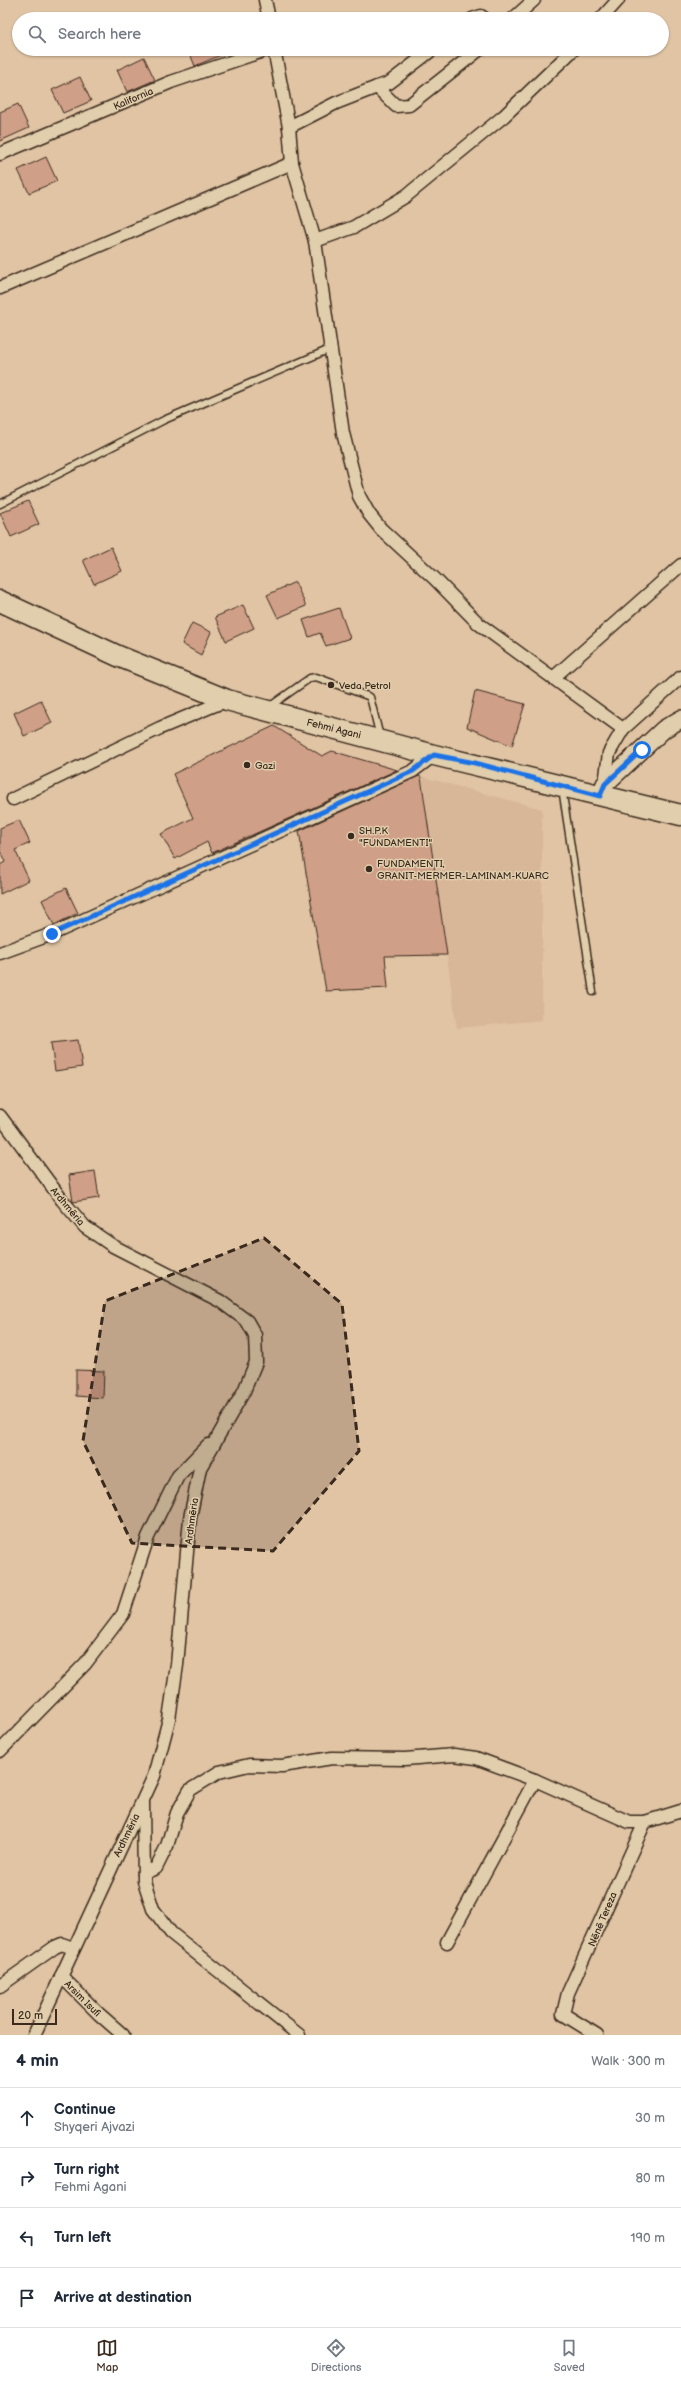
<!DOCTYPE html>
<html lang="en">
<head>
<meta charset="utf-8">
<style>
  body { margin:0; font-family:"Balsamiq Sans",sans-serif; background:#f2f2f3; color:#1f2937 }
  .scale { position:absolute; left:12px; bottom:10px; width:45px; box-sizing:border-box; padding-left:4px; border:2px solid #3b2a1e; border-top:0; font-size:11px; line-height:14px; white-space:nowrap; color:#3b2a1e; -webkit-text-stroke:3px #e1ceac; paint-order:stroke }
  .stop { position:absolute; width:12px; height:12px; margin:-9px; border:3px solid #1a73e8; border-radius:50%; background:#fff }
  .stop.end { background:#1a73e8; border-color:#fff; box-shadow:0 1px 4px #0008 }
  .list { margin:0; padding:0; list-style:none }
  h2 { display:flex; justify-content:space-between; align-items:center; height:52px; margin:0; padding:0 16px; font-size:17px }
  h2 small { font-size:13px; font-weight:400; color:#747a83 }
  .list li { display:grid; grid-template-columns:26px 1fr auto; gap:12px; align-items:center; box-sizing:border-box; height:60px; padding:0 16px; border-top:1px solid #e0e1e3 }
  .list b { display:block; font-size:15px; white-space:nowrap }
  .list p { margin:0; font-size:13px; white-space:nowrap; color:#747a83 }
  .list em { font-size:13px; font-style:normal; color:#747a83 }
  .icon { flex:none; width:22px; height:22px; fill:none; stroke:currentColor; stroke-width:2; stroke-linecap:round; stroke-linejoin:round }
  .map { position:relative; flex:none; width:681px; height:2035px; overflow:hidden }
  .search { position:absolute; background:#fff; box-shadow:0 1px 3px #0004; left:12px; right:12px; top:12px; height:44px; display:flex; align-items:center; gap:10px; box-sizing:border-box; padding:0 14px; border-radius:22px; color:#747a83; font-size:15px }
  .sheet { height:292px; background:#fff }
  nav { display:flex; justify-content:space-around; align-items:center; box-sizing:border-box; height:56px; border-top:1px solid #e0e1e3; background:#fff; font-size:11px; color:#747a83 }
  nav a { display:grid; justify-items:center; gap:2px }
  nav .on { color:#3b2a1e }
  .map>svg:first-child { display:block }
  .built { fill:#d8b698 }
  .building { fill:#cf9f87; stroke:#3b2a1e }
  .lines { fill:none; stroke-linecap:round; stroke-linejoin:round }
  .lane-casing { stroke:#3b2a1e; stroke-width:9 }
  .street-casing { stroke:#3b2a1e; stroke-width:15 }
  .secondary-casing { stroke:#3b2a1e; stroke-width:20 }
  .primary-casing { stroke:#3b2a1e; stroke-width:23 }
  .lane { stroke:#e1ceac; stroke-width:6 }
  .street { stroke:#e1ceac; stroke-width:12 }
  .secondary { stroke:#e1ceac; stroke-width:17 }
  .primary { stroke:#e1ceac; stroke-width:20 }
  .route { stroke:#1a73e8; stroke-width:5 }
  .marked { fill:#3b2a1e; fill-opacity:0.2; stroke:#3b2a1e; stroke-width:3; stroke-dasharray:8 5; stroke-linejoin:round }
  .poi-dot { fill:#3b2a1e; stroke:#e1ceac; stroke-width:1.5 }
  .labels { text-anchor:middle; stroke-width:3; stroke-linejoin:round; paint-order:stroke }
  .street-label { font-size:10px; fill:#3b2a1e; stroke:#e1ceac }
  .poi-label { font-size:10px; fill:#3b2a1e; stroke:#e1ceac; text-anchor:start }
</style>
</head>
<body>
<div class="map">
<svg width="681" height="2035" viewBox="0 0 681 2035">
  <rect width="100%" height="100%" fill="#e0c4a4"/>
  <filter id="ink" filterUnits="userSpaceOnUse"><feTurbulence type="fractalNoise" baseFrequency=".025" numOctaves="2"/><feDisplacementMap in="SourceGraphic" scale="8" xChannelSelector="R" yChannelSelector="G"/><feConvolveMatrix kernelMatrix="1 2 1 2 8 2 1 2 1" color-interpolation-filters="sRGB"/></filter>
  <g filter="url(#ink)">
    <polygon class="built" points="422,777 542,809 542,1020 457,1028"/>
    <g class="building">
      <polygon points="188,49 235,49 195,66"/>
      <polygon points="144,57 155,80 127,92 117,70"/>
      <polygon points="80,77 91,101 63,113 52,90"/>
      <polygon points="18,104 29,128 0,141 0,112"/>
      <polygon points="46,157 57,181 29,193 18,170"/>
      <polygon points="28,501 39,524 11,537 0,513"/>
      <polygon points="111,547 122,571 94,584 83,560"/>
      <polygon points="295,582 306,606 278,618 267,595"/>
      <polygon points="243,605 254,628 226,641 215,617"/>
      <polygon points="339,608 350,638 326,646 320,633 309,637 303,620"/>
      <polygon points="192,623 211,632 201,655 182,644"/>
      <polygon points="475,691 525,704 512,746 467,727"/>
      <polygon points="41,700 52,723 24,736 14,713"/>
      <polygon points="274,726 322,756 332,751 397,770 212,853 207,842 175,859 161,834 193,818 173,774"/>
      <polygon points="419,776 421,777 447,955 385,956 388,988 326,991 299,831"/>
      <polygon points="19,820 30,843 15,850 29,880 0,894 0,865 5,862 0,851 0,828"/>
      <polygon points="66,888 78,913 54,925 42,900"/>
      <polygon points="78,1040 82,1067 55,1071 51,1043"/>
      <polygon points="95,1171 99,1198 73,1202 69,1175"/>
      <polygon points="76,1370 104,1371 103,1398 76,1396"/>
    </g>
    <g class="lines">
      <defs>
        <g id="lane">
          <polyline points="0,504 164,420 330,349"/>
          <polyline points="269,707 310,678 316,677 370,697 380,737"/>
          <polyline points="562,788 593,992"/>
        </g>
        <g id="street">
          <polyline points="265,0 269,19"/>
          <polyline points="472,19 481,16 485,19"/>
          <polyline points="513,19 534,0"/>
          <polyline points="601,19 618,0"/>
          <polyline points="274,49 289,127 292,163 315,241 343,433 359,496 369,514 381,529 435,579 479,624 623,729"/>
          <polyline points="377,87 389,83 433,49"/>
          <polyline points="289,127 336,103 377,87 396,106 409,105 480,49"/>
          <polyline points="0,154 171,82 269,49"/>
          <polyline points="315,241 354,227 406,196 504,116 574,49"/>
          <polyline points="0,288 292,163"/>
          <polyline points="553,678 681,565"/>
          <polyline points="605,784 609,753 623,729 681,677"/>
          <polyline points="13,799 160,728 227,700"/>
          <polyline points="0,953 52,934 413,771 434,755"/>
          <polyline points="0,1116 62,1200 85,1227 113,1246 220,1301 247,1321 255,1335 256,1362 244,1391 200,1468 190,1518 177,1665 169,1719 154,1776 34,2035"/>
          <polyline points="0,1751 85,1664 123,1614 148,1537 178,1476 208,1445"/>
          <polyline points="143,1803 144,1881 153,1909 171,1933 299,2035"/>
          <polyline points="144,1873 156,1868 167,1846 177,1813 190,1790 219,1772 249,1765 282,1766 332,1758 405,1759 454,1755 476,1758 535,1780 629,1822 645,1822"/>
          <polyline points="447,1942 535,1780"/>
          <polyline points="61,1976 99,2014 123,2035"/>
          <polyline points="0,1986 55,1947 62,1944 73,1948"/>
          <polyline points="597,2035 563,2014 568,1993 645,1822 681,1811"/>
        </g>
        <polyline id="secondary" points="600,796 605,784 664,729 681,719"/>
        <polyline id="primary" points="0,601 118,656 227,700 434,755 681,815"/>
      </defs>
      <use href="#lane" class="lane-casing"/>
      <use href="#street" class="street-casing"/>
      <use href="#secondary" class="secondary-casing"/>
      <use href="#primary" class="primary-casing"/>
      <use href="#lane" class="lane"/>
      <use href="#street" class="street"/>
      <use href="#secondary" class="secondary"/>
      <use href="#primary" class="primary"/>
    </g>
  </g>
  <g class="lines" filter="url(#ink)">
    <polyline class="route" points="52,934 413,771 434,755 475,763 600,796 605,784 642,750"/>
  </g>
  <path class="marked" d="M264,1238l78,66 17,147 -86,100 -141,-8 -49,-102 22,-140z"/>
  <g class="poi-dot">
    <circle cx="331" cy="685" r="4"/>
    <circle cx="247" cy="765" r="4"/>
    <circle cx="351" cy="836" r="4"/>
    <circle cx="369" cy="869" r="4"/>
  </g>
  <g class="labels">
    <g class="street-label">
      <text transform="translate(133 98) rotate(-23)" y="4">Kalifornia</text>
      <text transform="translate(334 728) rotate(14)" y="4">Fehmi Agani</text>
      <text transform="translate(68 1206) rotate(50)" y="4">Ardhmëria</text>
      <text transform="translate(191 1521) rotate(-82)" y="4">Ardhmëria</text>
      <text transform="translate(126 1835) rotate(-64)" y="4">Ardhmëria</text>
      <text transform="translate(602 1919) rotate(-67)" y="4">Nënë Tereza</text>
      <text transform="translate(83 1998) rotate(45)" y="4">Arsim Isufi</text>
    </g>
    <g class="poi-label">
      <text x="339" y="689">Veda Petrol</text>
      <text x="255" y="769">Gazi</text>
      <text x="359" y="834">SH.P.K<tspan x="359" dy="12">"FUNDAMENTI"</tspan></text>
      <text x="377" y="867">FUNDAMENTI,<tspan x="377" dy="12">GRANIT-MERMER-LAMINAM-KUARC</tspan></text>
    </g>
  </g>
</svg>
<div class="scale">20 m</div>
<div class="stop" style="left:642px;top:750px"></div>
<div class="stop end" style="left:52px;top:934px"></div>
<div class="search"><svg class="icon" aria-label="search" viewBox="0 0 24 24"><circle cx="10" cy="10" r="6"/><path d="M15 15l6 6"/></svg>Search here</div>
</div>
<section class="sheet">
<h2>4 min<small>Walk · 300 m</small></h2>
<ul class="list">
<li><svg class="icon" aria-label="ahead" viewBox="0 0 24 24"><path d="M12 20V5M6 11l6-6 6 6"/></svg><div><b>Continue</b><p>Shyqeri Ajvazi</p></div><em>30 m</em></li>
<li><svg class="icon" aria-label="right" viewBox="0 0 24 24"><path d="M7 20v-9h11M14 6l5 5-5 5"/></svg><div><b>Turn right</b><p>Fehmi Agani</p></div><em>80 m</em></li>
<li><svg class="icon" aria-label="left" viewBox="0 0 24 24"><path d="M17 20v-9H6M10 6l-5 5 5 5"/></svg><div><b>Turn left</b></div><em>190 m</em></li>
<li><svg class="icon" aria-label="arrive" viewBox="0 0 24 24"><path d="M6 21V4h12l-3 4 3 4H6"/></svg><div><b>Arrive at destination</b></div></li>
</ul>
</section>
<nav>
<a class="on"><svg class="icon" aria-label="map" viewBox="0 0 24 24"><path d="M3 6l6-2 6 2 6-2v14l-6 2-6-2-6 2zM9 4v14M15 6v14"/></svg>Map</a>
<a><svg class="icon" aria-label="directions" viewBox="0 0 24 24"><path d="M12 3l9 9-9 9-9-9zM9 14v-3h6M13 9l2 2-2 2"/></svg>Directions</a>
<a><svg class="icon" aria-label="saved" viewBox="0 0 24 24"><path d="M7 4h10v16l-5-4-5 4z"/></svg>Saved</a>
</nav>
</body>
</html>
